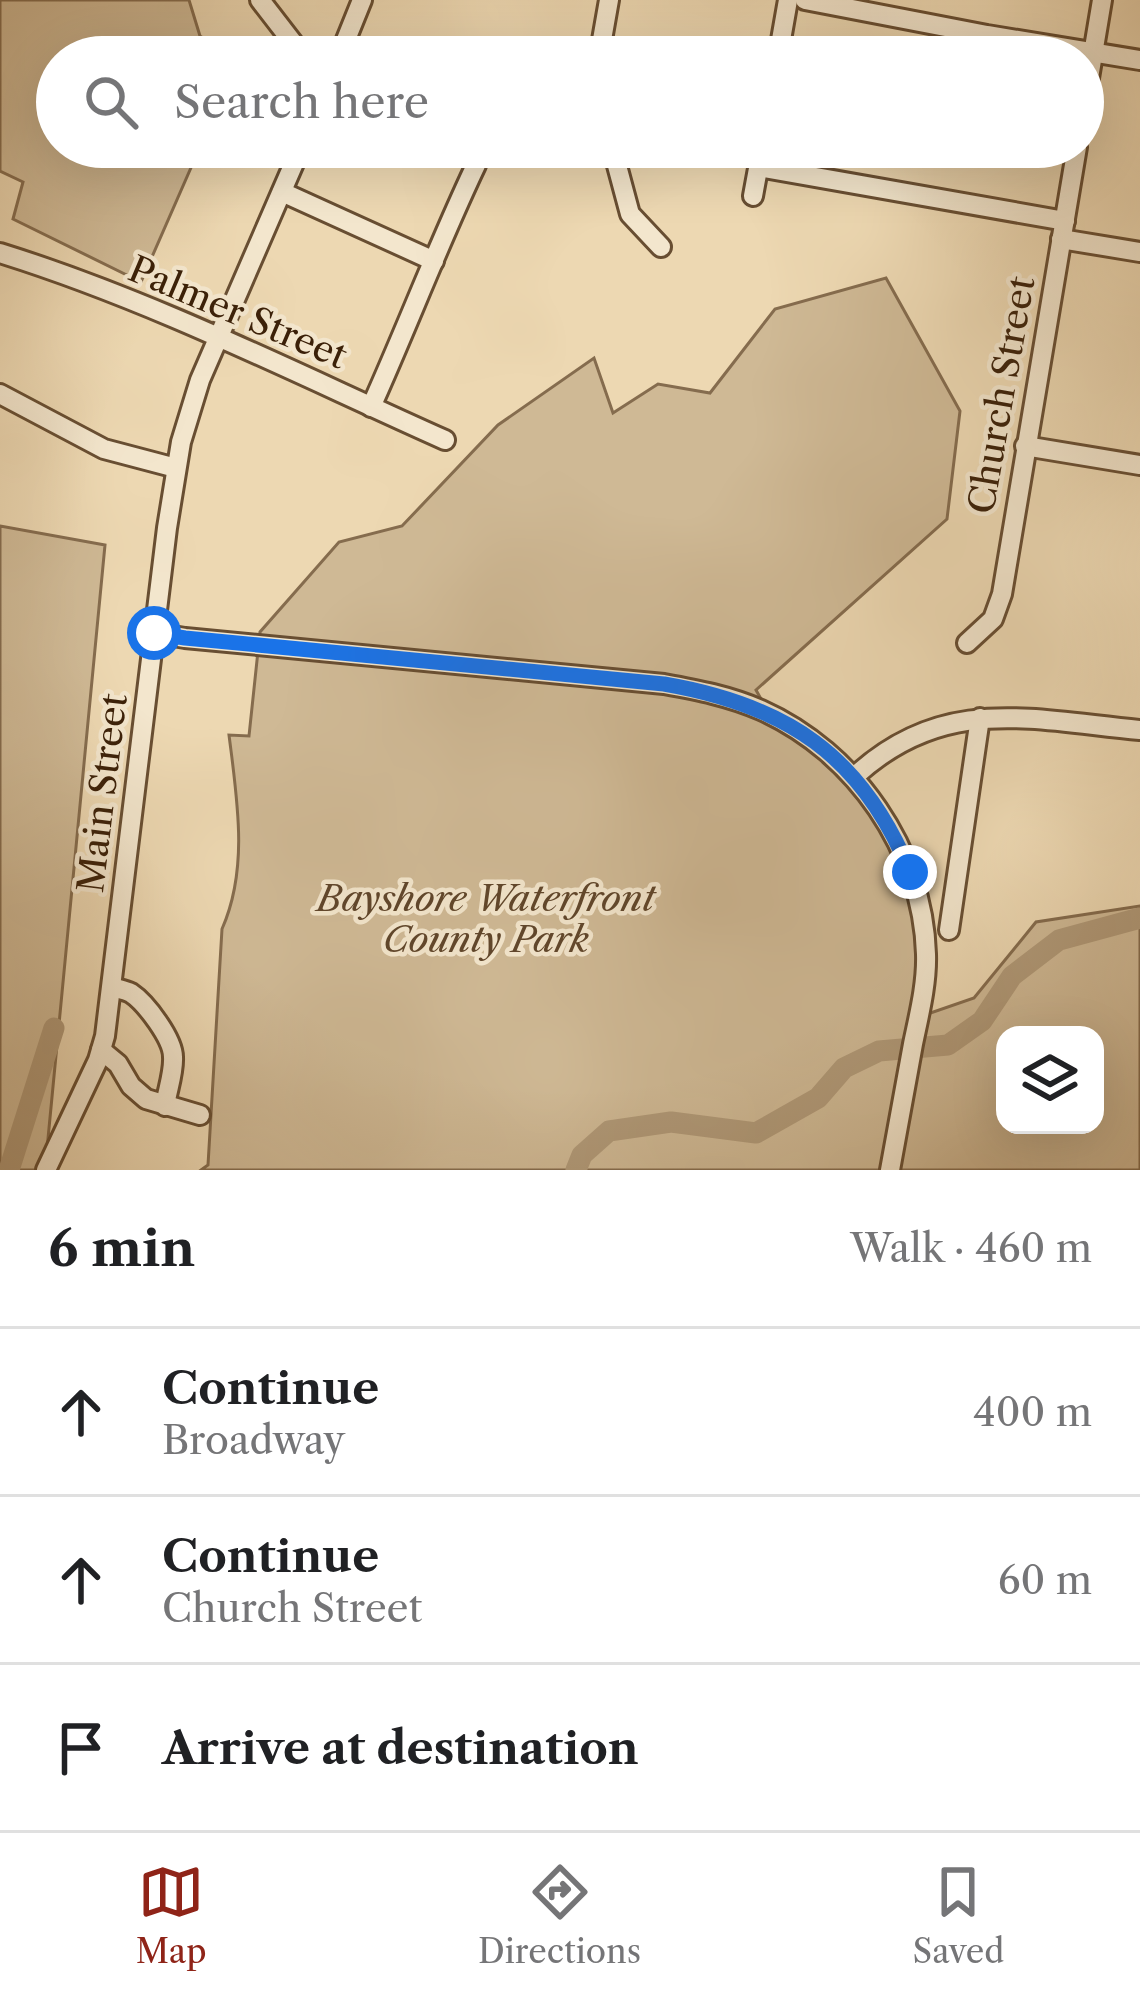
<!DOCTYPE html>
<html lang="en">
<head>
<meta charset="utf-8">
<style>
  body { margin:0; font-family:"Libre Caslon Text",serif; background:#f6f6f6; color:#202124 }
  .controls { position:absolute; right:36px; bottom:36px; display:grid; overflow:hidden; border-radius:24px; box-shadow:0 12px 48px #0002 }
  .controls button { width:108px; height:108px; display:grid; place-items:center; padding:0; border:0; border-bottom:3px solid #e0e0e0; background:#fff; color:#202124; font:60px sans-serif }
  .stop { position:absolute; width:36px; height:36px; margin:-27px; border:9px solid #1a73e8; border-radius:50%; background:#fff }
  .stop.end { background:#1a73e8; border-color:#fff; box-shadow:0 3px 12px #0008 }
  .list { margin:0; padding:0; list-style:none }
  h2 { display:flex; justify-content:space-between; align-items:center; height:156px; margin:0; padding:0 48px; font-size:51px }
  h2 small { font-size:39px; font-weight:400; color:#757577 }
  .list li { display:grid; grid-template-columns:78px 1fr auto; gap:36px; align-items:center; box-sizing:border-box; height:168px; padding:0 48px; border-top:3px solid #e0e0e0 }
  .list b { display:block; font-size:45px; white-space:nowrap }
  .list p { margin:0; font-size:39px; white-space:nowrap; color:#757577 }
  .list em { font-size:39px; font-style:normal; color:#757577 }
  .icon { flex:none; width:66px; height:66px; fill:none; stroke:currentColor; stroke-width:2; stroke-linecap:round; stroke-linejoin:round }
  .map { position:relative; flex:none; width:1140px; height:1170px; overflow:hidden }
  .search { position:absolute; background:#fff; box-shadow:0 12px 48px #0002; left:36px; right:36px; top:36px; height:132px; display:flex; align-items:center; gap:30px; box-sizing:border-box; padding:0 42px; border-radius:66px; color:#757577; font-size:45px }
  .sheet { height:660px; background:#fff }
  nav { display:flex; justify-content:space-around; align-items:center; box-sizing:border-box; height:168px; border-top:3px solid #e0e0e0; background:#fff; font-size:33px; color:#757577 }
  nav a { display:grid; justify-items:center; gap:6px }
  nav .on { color:#8f2418 }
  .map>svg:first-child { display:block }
  .green { fill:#cfb995; stroke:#856c4e; stroke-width:3; fill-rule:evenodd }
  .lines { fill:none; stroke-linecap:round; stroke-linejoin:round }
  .river { stroke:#b09978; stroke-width:21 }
  .minor-casing { stroke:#684e32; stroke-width:24 }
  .minor { stroke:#f3e6cd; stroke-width:18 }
  .route { stroke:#1a73e8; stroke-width:15 }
  .labels { text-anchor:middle; stroke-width:9; stroke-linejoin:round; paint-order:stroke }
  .street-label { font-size:36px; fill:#3b2008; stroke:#f3e6cd }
  .park-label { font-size:36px; font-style:italic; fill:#60462b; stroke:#f3e6cd }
</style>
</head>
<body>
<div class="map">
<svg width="1140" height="1170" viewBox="0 0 1140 1170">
  <rect width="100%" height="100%" fill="#edd8b2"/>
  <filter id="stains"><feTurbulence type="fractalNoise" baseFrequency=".00167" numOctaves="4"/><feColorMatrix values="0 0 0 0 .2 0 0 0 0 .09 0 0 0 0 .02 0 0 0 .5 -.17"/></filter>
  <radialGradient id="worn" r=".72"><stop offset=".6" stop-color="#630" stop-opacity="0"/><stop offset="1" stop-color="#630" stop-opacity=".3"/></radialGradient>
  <g class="green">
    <polygon points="0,0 189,0 200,36 232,57 57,57 57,147 200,147 141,282 13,219 23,182 0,171"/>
    <path d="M886,278l74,133 -13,108 -191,171 15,27 83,60 64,123 1,117 55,-19 62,-76 104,-16v264h-939l7,-5 14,-236c27,-61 15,-130 7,-194l20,1 11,-104 79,-90 63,-16 96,-101 96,-67 19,55 45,-29 52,9 65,-84zM1005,1035h90v90h-90z"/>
    <polygon points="0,526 105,545 45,1170 0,1170"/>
  </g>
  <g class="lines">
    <g class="river">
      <polyline points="9,1170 54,1028"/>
      <polyline points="576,1170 582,1155 609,1131 671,1122 756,1133 818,1098 844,1068 879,1051 948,1045 982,1021 1012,976 1059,940 1140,918"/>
    </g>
    <defs>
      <g id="minor">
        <polyline points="260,0 304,57"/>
        <polyline points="805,0 987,35 1140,60"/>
        <polyline points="339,57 362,0"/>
        <polyline points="599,57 609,0"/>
        <polyline points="778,57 788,0"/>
        <polyline points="1083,114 1102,0"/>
        <polyline points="612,147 630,214 661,247"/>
        <polyline points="759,167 1065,221"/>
        <polyline points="282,192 434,261"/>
        <polyline points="753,196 762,147"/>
        <polyline points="1061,239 1140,252"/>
        <path d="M0,253c154,48 299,122 445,187"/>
        <polyline points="0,394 104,449 176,468"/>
        <path d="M371,407c36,-80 67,-162 105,-242"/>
        <polyline points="1025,446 1140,465"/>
        <path d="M155,633l30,5 479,46c33,6 65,12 97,26 94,42 162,140 165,244 1,30 -7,61 -13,90 -8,42 -15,84 -23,126"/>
        <polyline points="967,643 993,619 1002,594 1077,147"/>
        <path d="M854,777c89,-83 177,-57 286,-47"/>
        <polyline points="949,930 980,718"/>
        <path d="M112,987c6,2 13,3 19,6 15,10 42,46 42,64 1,16 -6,34 -8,49"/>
        <polyline points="101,1050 118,1064 131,1086 146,1099 200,1115"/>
        <polyline points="46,1170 98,1060 105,1036 167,528 181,442 200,380 301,147"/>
      </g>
    </defs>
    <use href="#minor" class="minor-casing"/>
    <use href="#minor" class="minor"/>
  </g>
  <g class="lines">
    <path class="route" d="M154,633l31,5 479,46c122,21 198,71 246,188"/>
  </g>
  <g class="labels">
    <g class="street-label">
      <text transform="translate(238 312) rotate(23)" y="13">Palmer Street</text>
      <text transform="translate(1001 395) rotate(-80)" y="13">Church Street</text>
      <text transform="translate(102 793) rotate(-83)" y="13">Main Street</text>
    </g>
    <g class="park-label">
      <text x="486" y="911">Bayshore Waterfront<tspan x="486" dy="41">County Park</tspan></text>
    </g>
  </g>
  <rect width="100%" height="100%" filter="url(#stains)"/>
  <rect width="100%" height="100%" fill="url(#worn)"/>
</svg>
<div class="controls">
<button><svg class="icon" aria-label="layers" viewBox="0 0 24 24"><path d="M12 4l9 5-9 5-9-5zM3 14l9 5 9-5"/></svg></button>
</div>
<div class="stop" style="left:154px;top:633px"></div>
<div class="stop end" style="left:910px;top:872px"></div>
<div class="search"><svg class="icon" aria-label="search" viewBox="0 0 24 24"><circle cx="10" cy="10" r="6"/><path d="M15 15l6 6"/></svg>Search here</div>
</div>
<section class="sheet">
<h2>6 min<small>Walk · 460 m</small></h2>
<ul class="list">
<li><svg class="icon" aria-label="ahead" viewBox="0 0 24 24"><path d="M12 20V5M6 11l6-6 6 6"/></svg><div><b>Continue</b><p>Broadway</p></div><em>400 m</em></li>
<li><svg class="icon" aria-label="ahead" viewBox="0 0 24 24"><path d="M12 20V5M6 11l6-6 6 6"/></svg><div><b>Continue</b><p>Church Street</p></div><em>60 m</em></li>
<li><svg class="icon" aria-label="arrive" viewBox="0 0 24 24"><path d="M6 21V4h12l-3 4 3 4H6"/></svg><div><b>Arrive at destination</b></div></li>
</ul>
</section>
<nav>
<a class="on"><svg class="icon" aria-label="map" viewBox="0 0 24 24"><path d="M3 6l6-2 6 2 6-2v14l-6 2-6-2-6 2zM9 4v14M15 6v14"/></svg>Map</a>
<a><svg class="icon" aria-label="directions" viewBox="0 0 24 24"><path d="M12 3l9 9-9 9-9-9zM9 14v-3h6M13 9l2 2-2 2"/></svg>Directions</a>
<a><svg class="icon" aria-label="saved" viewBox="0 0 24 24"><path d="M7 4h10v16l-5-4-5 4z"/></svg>Saved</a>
</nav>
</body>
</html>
